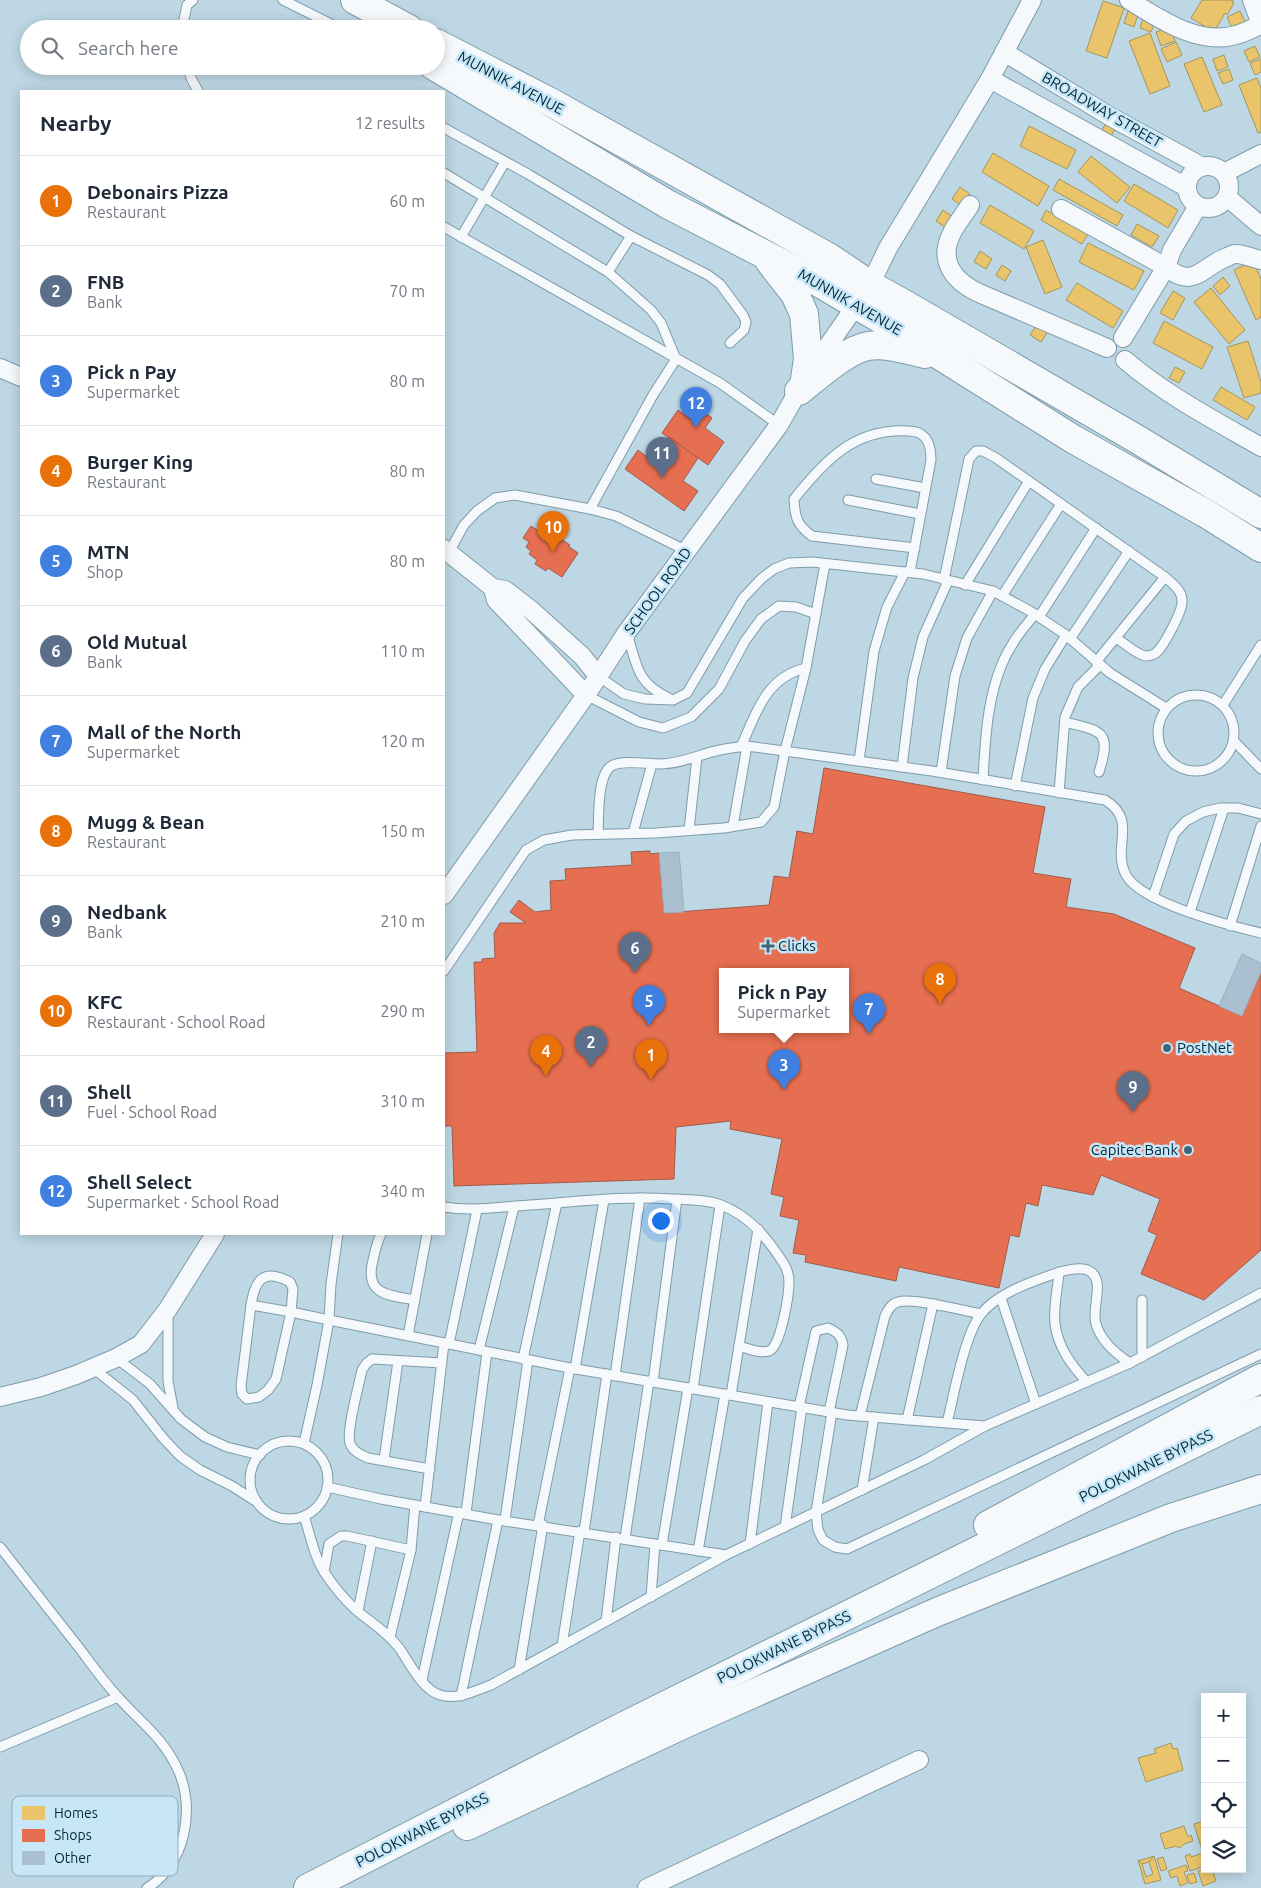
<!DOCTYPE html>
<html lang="en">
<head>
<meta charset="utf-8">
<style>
  body { margin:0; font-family:Ubuntu,sans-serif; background:#f6f6f7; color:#1f2937 }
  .controls { position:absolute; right:15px; bottom:15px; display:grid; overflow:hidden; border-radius:0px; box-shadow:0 2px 12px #0003 }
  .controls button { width:45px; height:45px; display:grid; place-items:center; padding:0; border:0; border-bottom:1px solid #e0e1e3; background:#fff; color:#1f2937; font:25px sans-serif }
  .you { position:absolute; left:660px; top:1220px; width:18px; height:18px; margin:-12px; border:4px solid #fff; border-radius:50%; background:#1a73e8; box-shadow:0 0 0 8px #1a73e833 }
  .badge { display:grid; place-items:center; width:32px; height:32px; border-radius:50%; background:#436675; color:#fff; font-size:16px; font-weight:700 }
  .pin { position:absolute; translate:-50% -41px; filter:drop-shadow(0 1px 2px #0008) }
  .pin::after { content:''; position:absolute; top:26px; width:18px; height:15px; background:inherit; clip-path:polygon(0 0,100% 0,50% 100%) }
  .popup { position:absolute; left:719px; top:968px; width:130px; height:65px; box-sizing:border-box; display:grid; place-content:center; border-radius:0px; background:#fff; filter:drop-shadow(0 1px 4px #0005); font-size:16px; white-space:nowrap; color:#747a83 }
  .popup b { font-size:19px; color:#1f2937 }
  .popup::after { content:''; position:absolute; left:50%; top:100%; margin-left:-10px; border:10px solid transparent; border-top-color:#fff }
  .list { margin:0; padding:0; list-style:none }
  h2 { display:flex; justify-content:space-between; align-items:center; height:65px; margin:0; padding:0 20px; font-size:21px }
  h2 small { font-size:16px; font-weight:400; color:#747a83 }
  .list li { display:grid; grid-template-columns:32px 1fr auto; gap:15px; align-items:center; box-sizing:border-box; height:90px; padding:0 20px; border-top:1px solid #e0e1e3 }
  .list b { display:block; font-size:19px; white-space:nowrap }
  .list p { margin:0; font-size:16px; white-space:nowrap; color:#747a83 }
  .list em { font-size:16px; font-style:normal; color:#747a83 }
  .icon { flex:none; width:28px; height:28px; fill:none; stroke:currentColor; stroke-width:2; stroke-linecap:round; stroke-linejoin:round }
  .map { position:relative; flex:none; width:1261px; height:1888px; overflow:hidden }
  .search { position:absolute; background:#fff; box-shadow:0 2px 12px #0003; left:20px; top:20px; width:425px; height:55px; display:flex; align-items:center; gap:12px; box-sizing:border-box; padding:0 18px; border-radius:28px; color:#747a83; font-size:19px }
  .panel { position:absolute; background:#fff; box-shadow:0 2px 12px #0003; left:20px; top:90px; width:425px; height:1145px; border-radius:0px }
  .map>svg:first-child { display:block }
  .homes { fill:#e9c46a; stroke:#a4965b }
  .shops { fill:#e76f51; stroke:#a25a4a; fill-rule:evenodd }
  .building { fill:#aac0d1; stroke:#99afc0 }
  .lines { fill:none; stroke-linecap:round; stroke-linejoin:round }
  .lane-casing { stroke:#7f9caa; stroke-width:11 }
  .street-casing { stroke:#7f9caa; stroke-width:20 }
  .primary-casing { stroke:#7f9caa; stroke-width:30 }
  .highway-casing { stroke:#7f9caa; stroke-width:30 }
  .lane { stroke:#f5f9fb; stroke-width:9 }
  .street { stroke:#f5f9fb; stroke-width:18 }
  .primary { stroke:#f5f9fb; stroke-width:28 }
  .highway { stroke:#f5f9fb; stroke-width:28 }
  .poi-dot { fill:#436675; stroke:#c7e7f8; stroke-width:2 }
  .labels { text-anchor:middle; stroke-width:5; stroke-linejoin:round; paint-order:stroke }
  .street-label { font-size:15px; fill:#022939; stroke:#c7e7f8 }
  .poi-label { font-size:15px; fill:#022939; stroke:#c7e7f8; text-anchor:start }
  .key { fill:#c7e7f8; stroke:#8caebf; stroke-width:1 }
  .key-label { font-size:14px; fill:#022939 }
</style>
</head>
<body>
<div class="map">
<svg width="1261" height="1888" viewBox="0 0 1261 1888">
  <rect width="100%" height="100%" fill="#bdd7e4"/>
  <g class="homes">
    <polygon points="1202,0 1233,0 1232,2 1234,3 1227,15 1225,13 1214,32 1191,18"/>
    <polygon points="1103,1 1124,8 1107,58 1086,51"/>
    <polygon points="1128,11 1138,15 1134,27 1124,23"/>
    <polygon points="1240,11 1245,22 1232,28 1227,17"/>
    <polygon points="1143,18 1155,22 1151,32 1140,28"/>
    <polygon points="1170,27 1175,41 1161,46 1156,32"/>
    <polygon points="1150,33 1170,86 1150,94 1129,41"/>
    <polygon points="1176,42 1182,55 1167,62 1161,49"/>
    <polygon points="1255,46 1260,57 1249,62 1244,51"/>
    <polygon points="1224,55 1228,67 1217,71 1213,59"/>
    <polygon points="1202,57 1222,105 1204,112 1184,64"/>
    <polygon points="1261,59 1261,72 1255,75 1250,63"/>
    <polygon points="1229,69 1233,80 1223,84 1218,73"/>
    <polygon points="1257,78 1261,88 1261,132 1258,133 1239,85"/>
    <polygon points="1106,123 1115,129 1110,138 1101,132"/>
    <polygon points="1029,126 1076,150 1067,169 1020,146"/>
    <polygon points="993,153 1049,186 1038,206 982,172"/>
    <polygon points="1091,156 1130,187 1117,203 1078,172"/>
    <polygon points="1059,179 1123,215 1117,226 1053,190"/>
    <polygon points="1134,184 1178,210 1168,228 1124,201"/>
    <polygon points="960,187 970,194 962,206 952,199"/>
    <polygon points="990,205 1034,231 1024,249 980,223"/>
    <polygon points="943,210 953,217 946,228 936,221"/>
    <polygon points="1046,210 1088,234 1082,244 1041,220"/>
    <polygon points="1137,224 1159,236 1152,247 1131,235"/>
    <polygon points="1043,240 1062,287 1045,294 1026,247"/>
    <polygon points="1088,243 1144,271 1134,290 1079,262"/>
    <polygon points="980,251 992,259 986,269 974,262"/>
    <polygon points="1253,261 1261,279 1261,317 1256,320 1234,270"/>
    <polygon points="1002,265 1011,271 1005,281 996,275"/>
    <polygon points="1223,277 1230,286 1220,295 1213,286"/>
    <polygon points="1077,283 1123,311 1113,328 1066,300"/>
    <polygon points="1211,288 1245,330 1229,344 1194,302"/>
    <polygon points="1173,291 1185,298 1173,320 1160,313"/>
    <polygon points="1164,321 1213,347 1202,369 1153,343"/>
    <polygon points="1038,323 1049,330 1041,342 1030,335"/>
    <polygon points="1248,341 1261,382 1261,393 1244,398 1227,347"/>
    <polygon points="1175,367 1185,372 1179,383 1169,378"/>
    <polygon points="1221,387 1255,407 1247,420 1213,400"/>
    <polygon points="1171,1743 1173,1749 1177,1748 1183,1770 1146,1782 1138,1758 1156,1753 1154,1749"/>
    <polygon points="1205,1821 1205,1866 1190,1871 1185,1856 1190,1854 1191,1857 1203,1853 1194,1824"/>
    <polygon points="1184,1826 1188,1837 1191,1835 1193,1841 1184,1844 1180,1848 1176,1846 1165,1849 1160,1834"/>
    <polygon points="1154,1856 1149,1862 1142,1864 1138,1861"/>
    <polygon points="1154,1856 1161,1880 1145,1884 1138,1860 1142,1864 1146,1877 1153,1874 1149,1862"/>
    <polygon points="1163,1857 1167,1869 1161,1871 1157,1859"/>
    <polygon points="1186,1865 1188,1871 1184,1872 1188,1883 1180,1886 1177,1876 1171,1878 1168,1871"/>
    <polygon points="1205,1869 1212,1869 1216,1881 1203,1886 1198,1871"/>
    <polygon points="1194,1873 1197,1882 1190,1884 1187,1875"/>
  </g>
  <g class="shops">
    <polygon points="678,410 693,421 701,410 712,418 705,428 724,442 708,465 662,433"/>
    <polygon points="669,437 698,458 683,481 698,491 684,511 625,469 638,450 652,461"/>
    <polygon points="540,525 570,545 568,546 578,553 562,577 548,568 546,571 535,564 537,560 529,554 531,551 526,547 529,542 523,538 531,526 537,530"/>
    <path d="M824,768l221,39 -12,66 38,6 -5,28 48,7 81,34 -16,40 63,28 19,-44v278l-57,50 -63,-26 16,-39 -9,-4 12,-32 -59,-24 -8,20 -51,-10 -4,21 -12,-3 -7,34 -9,-2 -11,53 -100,-21 -3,14 -91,-19 1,-7 -13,-2 6,-33 -19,-4 4,-19 -13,-3 11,-55 -52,-10 1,-8 -55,6 -2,52 -220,7 -2,-60h-8v-73l33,-1 -3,-90h8v-3l13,-1 -1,-25 6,-10h26l-16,-11 9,-12 16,12 16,-2 -1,-29 16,-1 -1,-11 67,-4 -1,-13 19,-1v3l9,-1 5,60 105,-8 5,-29 15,2 8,-47 16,3zM723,971h122v58h-122z"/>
  </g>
  <g class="building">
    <polygon points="679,852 684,912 664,913 659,853"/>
    <polygon points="1242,954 1261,963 1261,972 1242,1016 1219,1006"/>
  </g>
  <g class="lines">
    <defs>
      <g id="lane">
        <polyline points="283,0 341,29"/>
        <polyline points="182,29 187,5 193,0"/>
        <polyline points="188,66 191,78 198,91"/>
        <polyline points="444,128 528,174 631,236 708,275 720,284 743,315 746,322 744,330 730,343"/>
        <polyline points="444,173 608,272"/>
        <polyline points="444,227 720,383 779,425"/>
        <polyline points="461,237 505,162"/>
        <polyline points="876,479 925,488"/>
        <polyline points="848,500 920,514"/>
        <polyline points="590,509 653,395 676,359 661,323 651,310 608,272 631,236"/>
        <polyline points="449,552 464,525 477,511 495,498 515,495 590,509 616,516 687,551"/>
        <path d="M910,572l21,-112c0,-16 -4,-29 -23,-29 -53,-3 -83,29 -114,68 1,19 3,26 18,37l103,12"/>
        <path d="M944,580l25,-121 7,-8h7l13,7 169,119c7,6 18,14 17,25 0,10 -18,44 -26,51 -3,2 -7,3 -11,3 -9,-2 -21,-13 -29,-18"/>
        <polyline points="965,585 1029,481"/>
        <polyline points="1002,596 1061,504"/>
        <polyline points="1039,617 1096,528"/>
        <path d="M627,633c10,32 9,50 42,65"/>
        <polyline points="1070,639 1129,551"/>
        <polyline points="1096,662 1165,577"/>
        <polyline points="598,676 624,694 645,699 673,700 687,693 743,598 761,579 774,569 789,563 812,562 923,574 993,591 1030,611 1066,635 1110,673 1166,708"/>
        <circle cx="1196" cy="733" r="38"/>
        <polyline points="586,695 639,722 663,728 691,717 719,689 745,641 761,619 779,606 796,607 816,614"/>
        <polyline points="1223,705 1261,645"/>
        <path d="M1065,722c37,9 47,9 34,50"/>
        <polyline points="1234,741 1261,769"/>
        <path d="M741,747c15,-34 25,-70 65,-79"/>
        <polyline points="859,761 874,651 887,607 905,572"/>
        <polyline points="902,767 913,678 923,637 948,581"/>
        <polyline points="941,772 955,676 967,638 993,591"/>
        <path d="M983,780c2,-43 5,-98 29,-135 6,-11 15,-21 23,-31"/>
        <polyline points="1015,786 1033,698 1045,669 1066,635"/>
        <polyline points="1059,793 1065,717 1078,687 1100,665"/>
        <polyline points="733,826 747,746"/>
        <polyline points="689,830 697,757"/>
        <polyline points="633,833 652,764"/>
        <path d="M598,834c1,-16 -1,-56 12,-67 9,-8 37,-3 50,-3 21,0 40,-10 60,-14 9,-2 18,-3 27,-4l185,25 173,29c34,21 6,46 21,75 15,28 105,51 135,58"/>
        <polyline points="1153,897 1174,834 1186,821 1203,812 1220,808 1238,808 1261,814"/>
        <polyline points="1190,912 1224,808"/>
        <polyline points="1230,926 1261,826"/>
        <polyline points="444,971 526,850 544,840 572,835 656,833 724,828 761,822 774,807 785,751 806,668 825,564"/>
        <path d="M444,1207c24,4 47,1 72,-1 52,-3 104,-11 156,-7 16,1 34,0 49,6 29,11 47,34 63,59 3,5 5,12 5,18 0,12 -8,65 -20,69 -9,3 -22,-3 -30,-5"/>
        <path d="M381,1234c-4,8 -6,17 -8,26 -9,35 15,35 42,40"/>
        <path d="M1059,1272c-1,16 -6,35 -4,52 3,23 16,41 32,58"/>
        <polyline points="1001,1298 1036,1404"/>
        <path d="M251,1305c4,-26 13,-37 39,-23l3,7 -2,23 38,8 241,48 277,47 138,11 145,-63 131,-70"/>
        <polygon points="251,1305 291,1312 276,1379 268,1390 259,1397 247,1399 242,1394 241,1386"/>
        <polyline points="168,1312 168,1381 173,1408"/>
        <polyline points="408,1336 427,1234"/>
        <polyline points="449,1344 477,1210"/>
        <polyline points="479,1350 514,1207"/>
        <polyline points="1142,1357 1142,1300"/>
        <polyline points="116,1358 150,1384 181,1419 205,1437 227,1447 260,1455"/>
        <polyline points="523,1359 557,1203"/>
        <polyline points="93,1368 133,1400 163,1438 180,1456 200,1470 232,1486 257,1502"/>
        <polyline points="575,1369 604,1200"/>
        <polyline points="615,1376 640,1198"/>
        <polyline points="653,1382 677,1199"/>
        <polyline points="693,1389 720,1205"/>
        <polyline points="731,1395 758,1229"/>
        <path d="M799,1407l17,-76 12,-3c9,4 13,7 15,17l-14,67"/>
        <polyline points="832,1412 816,1512 818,1530 823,1540 835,1547 847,1549 1261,1354"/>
        <path d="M860,1416l25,-100c3,-6 6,-12 13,-14 15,-5 66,9 83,12"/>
        <polyline points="907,1420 933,1304"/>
        <path d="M947,1423c7,-28 17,-87 34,-109 16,-20 47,-31 70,-39 10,-4 31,-10 40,-3 14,10 0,37 5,52 5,17 20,30 34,39"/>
        <circle cx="289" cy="1480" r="39"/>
        <polyline points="304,1443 317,1385 329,1320 331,1284 338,1234"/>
        <polyline points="384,1460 398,1361"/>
        <path d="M430,1469l-62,-11c-7,-3 -16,-7 -18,-15 -4,-12 9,-58 12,-73l4,-6 6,-5 70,4"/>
        <polyline points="327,1487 381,1499 498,1520 726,1555 924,1460 985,1426"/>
        <polyline points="862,1490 874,1417"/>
        <polyline points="425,1507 444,1343"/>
        <polyline points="466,1513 487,1352"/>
        <path d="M304,1516c6,18 10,41 21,57 9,14 20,27 32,38 15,12 31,22 43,38 10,15 22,40 40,46 17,5 35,-4 51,-10l235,-130"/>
        <polyline points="505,1520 528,1360"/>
        <polyline points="538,1525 570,1368"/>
        <polyline points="785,1527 802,1407"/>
        <polyline points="584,1532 607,1374"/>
        <polyline points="625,1538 649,1381"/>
        <polyline points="750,1544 768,1402"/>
        <polyline points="662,1545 688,1388"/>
        <path d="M0,1547c27,34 53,68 80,102 12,16 24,33 38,48 22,25 45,40 60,73 18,39 7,95 -31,118"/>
        <polyline points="698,1551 725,1394"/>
        <polyline points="324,1572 329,1544 341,1536 347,1536 411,1550"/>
        <polyline points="651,1597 655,1544"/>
        <polyline points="358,1611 372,1541"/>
        <polyline points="606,1621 616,1537"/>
        <polyline points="390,1637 411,1550 415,1505"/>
        <polyline points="562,1646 580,1531"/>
        <polyline points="519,1670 543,1525"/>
        <polyline points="422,1680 459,1512"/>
        <polyline points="461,1696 498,1520"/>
        <polyline points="0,1747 118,1697"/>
      </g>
      <g id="street">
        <path d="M1129,0c30,19 70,46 107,35 8,-2 17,-7 25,-10"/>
        <polyline points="1252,0 1261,24"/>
        <polyline points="1004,52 1111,117 1201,166"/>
        <polyline points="990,79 1186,187"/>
        <circle cx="1208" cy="187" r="21"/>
        <polyline points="1224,173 1261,154"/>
        <polyline points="1227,197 1261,226"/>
        <path d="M970,205c-6,10 -15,20 -19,30 -13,27 4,47 28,58l128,55"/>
        <path d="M1061,209l105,58c28,23 35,0 61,-10 3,-1 5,-3 8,-3 7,-1 19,5 26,6"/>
        <polyline points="1123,338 1166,267 1172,250 1198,206"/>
        <path d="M1125,360c41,35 89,60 136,87"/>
        <polyline points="0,368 21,377"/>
        <polyline points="444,549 493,588 505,590 531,610 582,656 598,676"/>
        <polyline points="493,588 496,600 586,695"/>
        <polyline points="444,895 586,695 627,632 779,425 805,379 870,285 888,248 990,79 1032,0"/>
        <polyline points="0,1397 41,1387 76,1375 116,1358 141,1344 168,1309 215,1234"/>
        <polyline points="647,1888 919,1760"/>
      </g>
      <g id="primary">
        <polyline points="355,0 409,29"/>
        <polyline points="436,43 552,103 830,258 870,285 906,305 1135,438 1261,514"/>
        <polyline points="434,66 669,205 816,281 896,328 1073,439 1205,513 1261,548"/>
        <polyline points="770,262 795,294 804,314 808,359 805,379"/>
        <path d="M799,391c18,-14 47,-41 69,-45 19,-3 39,4 57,8"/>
      </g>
      <g id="highway">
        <polyline points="988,1525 1261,1378"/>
        <polyline points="467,1826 682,1725 937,1612 1171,1518 1261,1489"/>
        <polyline points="308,1888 624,1726 1261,1410"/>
      </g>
    </defs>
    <use href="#lane" class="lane-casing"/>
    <use href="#street" class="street-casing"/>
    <use href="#primary" class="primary-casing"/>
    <use href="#highway" class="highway-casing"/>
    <use href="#lane" class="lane"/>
    <use href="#street" class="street"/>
    <use href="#primary" class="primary"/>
    <use href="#highway" class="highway"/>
  </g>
  <g class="poi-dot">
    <path d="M765.5 938.5h5v5h5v5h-5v5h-5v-5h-5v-5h5z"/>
    <circle cx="1167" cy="1048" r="5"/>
    <circle cx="1188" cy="1150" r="5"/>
  </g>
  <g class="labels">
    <g class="street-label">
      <text transform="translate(511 83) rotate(28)" y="5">MUNNIK AVENUE</text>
      <text transform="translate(1102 110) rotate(30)" y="5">BROADWAY STREET</text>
      <text transform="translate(850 302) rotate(30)" y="5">MUNNIK AVENUE</text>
      <text transform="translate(658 591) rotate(-54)" y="5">SCHOOL ROAD</text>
      <text transform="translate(1146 1466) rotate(-26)" y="5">POLOKWANE BYPASS</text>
      <text transform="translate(784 1647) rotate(-26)" y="5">POLOKWANE BYPASS</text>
      <text transform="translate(422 1830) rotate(-27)" y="5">POLOKWANE BYPASS</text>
    </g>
    <g class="poi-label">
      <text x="778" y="951">Clicks</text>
      <text x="1177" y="1053">PostNet</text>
      <text x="1178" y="1155" text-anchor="end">Capitec Bank</text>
    </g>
  </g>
  <rect x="12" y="1796" width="166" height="80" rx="8" class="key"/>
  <rect x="22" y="1806" width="23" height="14" fill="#e9c46a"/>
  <rect x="22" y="1829" width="23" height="13" fill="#e76f51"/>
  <rect x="22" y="1851" width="23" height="14" fill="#aac0d1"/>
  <g class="key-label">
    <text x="54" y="1818">Homes</text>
    <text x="54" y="1840">Shops</text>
    <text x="54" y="1863">Other</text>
  </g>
</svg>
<div class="controls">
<button>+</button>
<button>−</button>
<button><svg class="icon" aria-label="locate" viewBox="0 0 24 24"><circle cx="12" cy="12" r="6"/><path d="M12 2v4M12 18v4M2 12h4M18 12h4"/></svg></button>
<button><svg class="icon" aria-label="layers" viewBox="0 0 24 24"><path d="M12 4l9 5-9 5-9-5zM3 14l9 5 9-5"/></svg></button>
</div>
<div class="you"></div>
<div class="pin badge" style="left:651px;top:1080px;background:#e8710a">1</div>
<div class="pin badge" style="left:591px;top:1067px;background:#5c6f8a">2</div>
<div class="pin badge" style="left:784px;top:1090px;background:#3f7fe0">3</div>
<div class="popup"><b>Pick n Pay</b>Supermarket</div>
<div class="pin badge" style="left:546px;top:1076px;background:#e8710a">4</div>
<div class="pin badge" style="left:649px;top:1026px;background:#3f7fe0">5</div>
<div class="pin badge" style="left:635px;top:973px;background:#5c6f8a">6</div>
<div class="pin badge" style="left:869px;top:1034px;background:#3f7fe0">7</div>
<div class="pin badge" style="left:940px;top:1004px;background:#e8710a">8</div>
<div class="pin badge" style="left:1133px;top:1112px;background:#5c6f8a">9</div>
<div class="pin badge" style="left:553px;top:552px;background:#e8710a">10</div>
<div class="pin badge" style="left:662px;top:478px;background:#5c6f8a">11</div>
<div class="pin badge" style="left:696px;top:428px;background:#3f7fe0">12</div>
<div class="search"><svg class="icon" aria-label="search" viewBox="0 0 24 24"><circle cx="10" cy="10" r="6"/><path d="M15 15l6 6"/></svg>Search here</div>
<section class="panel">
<h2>Nearby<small>12 results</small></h2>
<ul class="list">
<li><span class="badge" style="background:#e8710a">1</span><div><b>Debonairs Pizza</b><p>Restaurant</p></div><em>60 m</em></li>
<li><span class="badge" style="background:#5c6f8a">2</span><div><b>FNB</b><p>Bank</p></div><em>70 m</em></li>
<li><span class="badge" style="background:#3f7fe0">3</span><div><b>Pick n Pay</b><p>Supermarket</p></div><em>80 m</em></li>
<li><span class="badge" style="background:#e8710a">4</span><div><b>Burger King</b><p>Restaurant</p></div><em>80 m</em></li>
<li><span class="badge" style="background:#3f7fe0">5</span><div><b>MTN</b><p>Shop</p></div><em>80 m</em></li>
<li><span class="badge" style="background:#5c6f8a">6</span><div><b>Old Mutual</b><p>Bank</p></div><em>110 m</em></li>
<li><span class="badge" style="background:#3f7fe0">7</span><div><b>Mall of the North</b><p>Supermarket</p></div><em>120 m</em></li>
<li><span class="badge" style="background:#e8710a">8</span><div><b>Mugg &amp; Bean</b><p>Restaurant</p></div><em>150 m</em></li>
<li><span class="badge" style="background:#5c6f8a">9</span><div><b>Nedbank</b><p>Bank</p></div><em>210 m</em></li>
<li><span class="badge" style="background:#e8710a">10</span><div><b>KFC</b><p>Restaurant · School Road</p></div><em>290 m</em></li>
<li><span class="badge" style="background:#5c6f8a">11</span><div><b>Shell</b><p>Fuel · School Road</p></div><em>310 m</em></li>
<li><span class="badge" style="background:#3f7fe0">12</span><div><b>Shell Select</b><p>Supermarket · School Road</p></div><em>340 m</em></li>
</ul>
</section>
</div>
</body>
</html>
